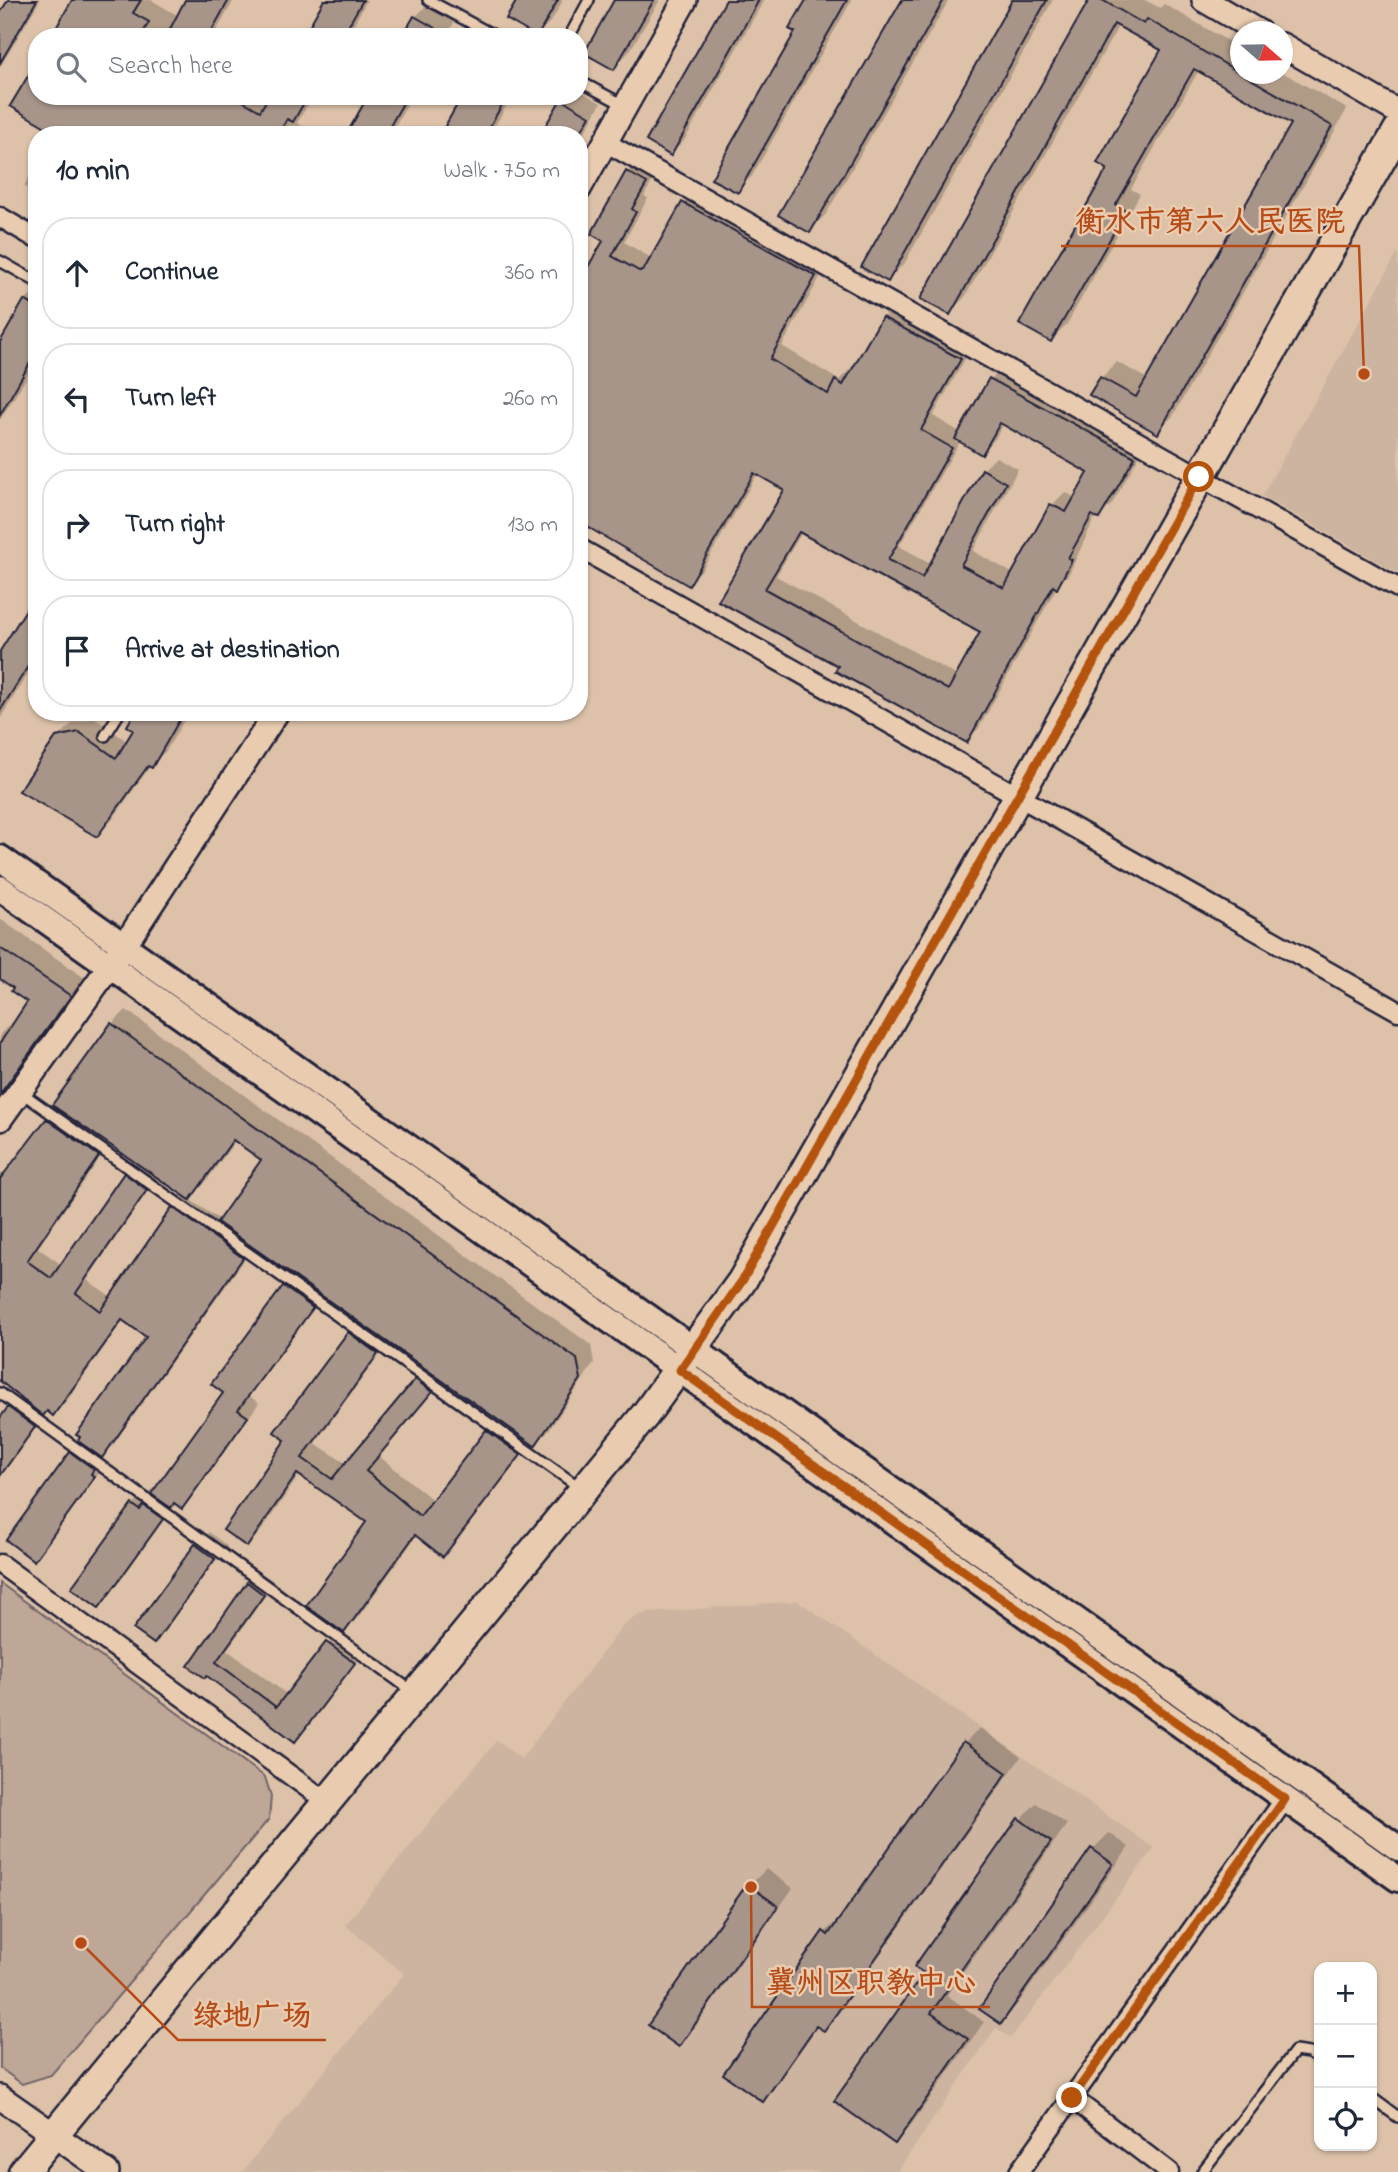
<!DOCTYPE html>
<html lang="en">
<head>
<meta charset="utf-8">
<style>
  body { margin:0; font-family:"Indie Flower","LXGW WenKai TC",sans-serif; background:#f2f2f3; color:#1f2937 }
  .controls { position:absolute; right:21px; bottom:21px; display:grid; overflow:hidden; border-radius:14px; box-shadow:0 2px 5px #0004 }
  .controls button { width:63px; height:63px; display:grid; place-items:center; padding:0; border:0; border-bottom:2px solid #e0e1e3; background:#fff; color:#1f2937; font:35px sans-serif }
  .compass { position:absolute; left:1230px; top:21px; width:63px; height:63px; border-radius:50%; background:#fff; box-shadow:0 2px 5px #0004; rotate:110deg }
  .stop { position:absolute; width:21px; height:21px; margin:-16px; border:5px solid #b45309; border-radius:50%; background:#fff }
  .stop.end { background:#b45309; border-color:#fff; box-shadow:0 2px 7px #0008 }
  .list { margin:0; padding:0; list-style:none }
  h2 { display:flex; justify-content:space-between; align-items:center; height:91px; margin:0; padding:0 28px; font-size:30px }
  h2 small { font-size:23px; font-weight:400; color:#747a83 }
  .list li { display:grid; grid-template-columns:46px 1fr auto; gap:21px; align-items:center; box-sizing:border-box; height:112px; margin:0 14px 14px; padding:0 14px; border:2px solid #e0e1e3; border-radius:28px }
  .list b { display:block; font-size:26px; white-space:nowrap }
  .list em { font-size:23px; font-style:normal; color:#747a83 }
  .icon { flex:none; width:38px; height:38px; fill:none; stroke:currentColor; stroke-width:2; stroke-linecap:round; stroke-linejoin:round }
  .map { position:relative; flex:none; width:1398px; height:2172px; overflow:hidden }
  .search { position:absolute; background:#fff; box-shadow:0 2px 5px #0004; left:28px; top:28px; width:560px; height:77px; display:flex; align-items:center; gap:18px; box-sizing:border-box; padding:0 24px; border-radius:28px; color:#747a83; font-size:26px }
  .panel { position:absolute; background:#fff; box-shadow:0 2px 5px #0004; left:28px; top:126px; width:560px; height:595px; border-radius:28px }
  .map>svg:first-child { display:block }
  .built { fill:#cdb4a0 }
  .green { fill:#bea797; stroke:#706469; stroke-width:2 }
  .shadow { fill:#0003; fill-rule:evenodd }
  .building { fill:#a8958a; stroke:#22223b; stroke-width:2; fill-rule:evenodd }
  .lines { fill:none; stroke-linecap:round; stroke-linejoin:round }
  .service-casing { stroke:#22223b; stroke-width:14 }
  .minor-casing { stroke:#22223b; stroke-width:23 }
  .tertiary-casing { stroke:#22223b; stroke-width:28 }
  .secondary-casing { stroke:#22223b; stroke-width:30 }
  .primary-casing { stroke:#22223b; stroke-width:33 }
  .service { stroke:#e9ccb0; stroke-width:9 }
  .minor { stroke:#e9ccb0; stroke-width:18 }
  .tertiary { stroke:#e9ccb0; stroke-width:23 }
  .secondary { stroke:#e9ccb0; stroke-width:24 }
  .primary { stroke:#e9ccb0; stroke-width:28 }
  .route { stroke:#b45309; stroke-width:9 }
  .leader { fill:none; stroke:#b64b18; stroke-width:2.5 }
  .callout-dot { fill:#b64b18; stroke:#e9ccb0; stroke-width:2.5 }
  .callout-label { font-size:30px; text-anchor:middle; font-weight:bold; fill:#b64b18; stroke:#e9ccb0; stroke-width:5; stroke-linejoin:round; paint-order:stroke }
</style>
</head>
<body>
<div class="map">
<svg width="1398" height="2172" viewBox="0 0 1398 2172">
  <rect width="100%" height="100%" fill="#ddc2a9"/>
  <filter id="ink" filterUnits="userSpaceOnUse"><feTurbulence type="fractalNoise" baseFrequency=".0143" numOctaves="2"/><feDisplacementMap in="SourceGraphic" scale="14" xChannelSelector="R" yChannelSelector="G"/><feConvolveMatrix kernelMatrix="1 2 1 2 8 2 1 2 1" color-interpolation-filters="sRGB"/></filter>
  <g filter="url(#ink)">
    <g class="built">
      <polygon points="1398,252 1398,573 1262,496"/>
      <polygon points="798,1601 1154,1848 1011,2038 996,2028 897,2172 242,2172 404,1974 345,1925 497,1740 521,1759 623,1626 635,1617 646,1613"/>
    </g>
    <polygon class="green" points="0,1583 265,1777 271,1796 269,1819 51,2075 22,2084 0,2068"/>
    <g class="shadow">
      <polygon points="10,0 40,0 0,67 0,16"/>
      <polygon points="74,0 151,0 179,16 188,0 234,0 213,37 53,37"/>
      <polygon points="326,0 367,0 347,37 305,37"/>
      <polygon points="519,0 563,0 552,20 537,35"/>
      <polygon points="617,0 660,0 629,52 614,68"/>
      <polygon points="727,0 764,0 684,141 671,153"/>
      <polygon points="808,0 852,0 752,176 737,191"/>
      <polygon points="904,0 949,0 826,214 810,231"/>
      <polygon points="1014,0 1053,0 904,264 887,280"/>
      <polygon points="1092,0 1145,0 1160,8 1164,4 1240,48 1240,74 1282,72 1347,109 1173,416 1157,432 1101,378 1117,362 1148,379 1293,124 1199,70 1131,189 1140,194 1067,324 1051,340 1109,168 1163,50 1119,25 965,297 949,313"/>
      <polygon points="430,2 457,17 446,37 415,17"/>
      <polygon points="579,90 601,103 579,142 579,135 542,135 562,100 566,96 579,96"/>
      <polygon points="37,96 313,96 297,123 318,135 54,135 56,131"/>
      <polygon points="370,96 412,96 390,135 348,135"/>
      <polygon points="464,96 512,96 490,135 442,135"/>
      <path d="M640,159l19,11 -15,26 4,2 -24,44 29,17 31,-56 13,-13 131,73 -46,83 57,34 11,-11 3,2 30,-53 13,-13 77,40 -40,71 27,16 31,-53 13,-13 142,78 -34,60 -13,13 -3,-2 -27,59 -11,11 -79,143 -13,13 -126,-76 -120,-64 66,-112 -28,-16 -56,97 -14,13 -83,-343 22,-68zM1004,423l87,49 -15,26 -11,-6 -13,13 -38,69 -41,-23 45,-82 -22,-12 -13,13 -51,94 -33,-18 62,-106 21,12 13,-13zM802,532l180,99 -24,45 -182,-100z"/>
      <polygon points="37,164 37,194 24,186"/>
      <polygon points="37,290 37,361 0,420 0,345 25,301"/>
      <polygon points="37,595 37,659 0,719 0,655"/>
      <polygon points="137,712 189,712 166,751 151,765 112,820 97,835 57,738 73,723 95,718 128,742 135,729"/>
      <polygon points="0,919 86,979 0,1095 0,1034 11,1023 14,1025 29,1002 0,978"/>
      <path d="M126,1010l465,335 3,18 -45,67 -14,14 -3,-2 -75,98 -14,15 -26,-20 -58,81 -17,17 23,18 -70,89 -88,-66 41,-91 12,-11 15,10 -48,68 61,45 53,-66 28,-107 -69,-48 -38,56 -15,15 40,-106 62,-106 12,-12 -37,-26 -75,101 10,7 -65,91 -12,12 -7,-5 -3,3 2,2 -63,87 -12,13 34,-101 12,-13 8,6 3,-3 70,-102 58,-106 11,-12 -41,-29 -140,197 -11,12 -1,6 4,3 -72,94 37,-105 11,-11 66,-106 -24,-17 -58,83 -13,12 -6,-4 -3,2 2,2 -46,64v-57l21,-25 -21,-16v-198l59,-73 53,-85zM236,1140l27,20 -43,60 -31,-21 15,-15zM110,1143l27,19 -12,12 -63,91 -24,-17zM158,1176l28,19 -13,13 -61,89 -25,-17zM389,1342l39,27 -81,95 -32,-21zM443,1379l57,40 -66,82 -55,-45z"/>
      <polygon points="209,1532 227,1546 153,1642 196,1545"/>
      <polygon points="980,1728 1021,1757 838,2014 823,2029 819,2025 777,2084 762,2099 824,1933 839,1918 841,1919 965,1743"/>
      <polygon points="1036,1803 1067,1824 947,1995 984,2022 911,2125 895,2142 926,1973 1020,1820"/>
      <polygon points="1109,1833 1129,1847 1017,2005 1000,2022 1092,1850"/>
      <polygon points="766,1869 793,1888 695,2027 678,2044 749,1886"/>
    </g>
    <g class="building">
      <polygon points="8,0 37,0 0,63 0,13"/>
      <polygon points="72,0 141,0 133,13 149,22 141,37 51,37"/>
      <polygon points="185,0 229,0 208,37 184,37 170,29"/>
      <polygon points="324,0 363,0 342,37 303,37"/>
      <polygon points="517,0 558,0 537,37 506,19"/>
      <polygon points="614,0 654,0 614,70 584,53"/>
      <polygon points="726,0 759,0 671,156 646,141"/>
      <polygon points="806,0 847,0 738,193 711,179 795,32 789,29"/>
      <polygon points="902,0 944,0 810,233 778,215"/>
      <polygon points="1012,0 1047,0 888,282 861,267"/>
      <polygon points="1089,0 1102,0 1144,24 1147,19 1332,126 1158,434 1089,395 1100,377 1136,397 1291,124 1194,69 1116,205 1126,211 1051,342 1019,324 1107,169 1097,163 1161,50 1114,24 950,315 920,299"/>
      <polygon points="414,16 451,37 402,37"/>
      <polygon points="37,61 37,96 234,96 260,111 269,96 308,96 293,122 287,119 278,135 59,135 10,106"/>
      <polygon points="368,96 407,96 385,135 346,135"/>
      <polygon points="462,96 507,96 485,135 440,135"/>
      <polygon points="561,99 590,116 579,135 540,135"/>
      <path d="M626,171l21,12 -15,26 4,3 -24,44 27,15h4l39,-69 134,74 -46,83 58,35 7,-14 8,5 39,-68 79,42 -40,71 31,18 -64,112 34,18 60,-109 24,14 -45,82 43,23 46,-84 16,8 22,-39 -88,-50 -18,32 -27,-16 34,-61 146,79 -36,62 -7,-4 -24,43 4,2 -15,29 -4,-3 -86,157 -132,-72 3,-5 -120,-65 66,-111 -30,-17 -65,113 -110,-64v-240l24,-41 -12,-7zM799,532l181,100 -32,58 -183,-101z"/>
      <polygon points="24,300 37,307 37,351 0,415 0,342"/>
      <polygon points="37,592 37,652 0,711 0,651"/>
      <polygon points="135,712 184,712 152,768 148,766 97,837 19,791 56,737 79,732 116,758 133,730 127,726"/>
      <polygon points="0,948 71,996 0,1094 0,1043 27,1002 11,991 13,988 0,979"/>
      <polygon points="111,1023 577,1359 581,1379 535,1446 217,1222 261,1160 233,1140 190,1200 52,1105"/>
      <polygon points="46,1119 99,1156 27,1261 51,1278 124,1173 147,1190 76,1293 100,1311 172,1207 243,1258 102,1458 78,1441 80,1437 76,1435 146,1337 122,1320 53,1416 47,1411 43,1416 0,1381 0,1179"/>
      <polygon points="283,1286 313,1308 238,1410 248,1417 182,1509 174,1503 171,1508 151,1494 223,1393 211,1384"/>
      <polygon points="348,1332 378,1354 302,1458 332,1479 415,1379 432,1392 366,1471 420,1516 486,1430 521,1455 443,1557 415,1535 344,1633 306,1606 366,1522 297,1474 247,1547 223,1530 285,1440 274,1432"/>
      <polygon points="8,1407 35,1427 0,1476 0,1418"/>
      <polygon points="70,1452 94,1469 91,1474 95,1477 34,1561 6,1540"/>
      <polygon points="132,1504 140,1510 143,1505 163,1519 99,1608 71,1588"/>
      <polygon points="195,1544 215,1559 154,1644 133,1629"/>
      <polygon points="247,1582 264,1595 216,1662 276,1707 326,1642 355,1663 295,1742 207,1676 205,1678 188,1666"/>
      <polygon points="963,1742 1007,1773 824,2031 816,2026 763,2102 723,2074 823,1931 828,1935"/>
      <polygon points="1018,1818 1051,1842 931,2013 968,2039 895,2144 834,2101 924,1973 914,1967"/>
      <polygon points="1091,1848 1113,1864 1001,2024 979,2009"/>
      <polygon points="747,1884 778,1906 679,2047 648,2025"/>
    </g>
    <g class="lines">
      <defs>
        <g id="service">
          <polyline points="428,0 497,37"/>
          <polyline points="569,37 589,0"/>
          <polyline points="579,81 624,105"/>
          <polyline points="0,261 37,282"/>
          <polyline points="105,736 120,712"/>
          <polyline points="22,1093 579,1487"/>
          <polyline points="0,1393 412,1691"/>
          <polyline points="1372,2098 1398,2117"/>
          <polyline points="1202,2172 1295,2051 1309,2053 1319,2060"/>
        </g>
        <g id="minor">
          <polyline points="605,142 1398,588"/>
          <polyline points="0,217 37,239"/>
          <polyline points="579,548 1398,1011"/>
          <polyline points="0,1564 327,1802"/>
          <polyline points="1072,2098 1169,2172"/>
          <polyline points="1019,2172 1285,1799"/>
        </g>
        <g id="tertiary">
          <polyline points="1204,0 1259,32"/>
          <polyline points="1282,45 1398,112"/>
          <polyline points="579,189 685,0"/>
          <polyline points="0,1119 124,946 277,712"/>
          <polyline points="0,2097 107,2172"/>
        </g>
        <g id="secondary">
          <polyline points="0,858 1398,1848"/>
          <polyline points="0,888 1398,1879"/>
        </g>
        <polyline id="primary" points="23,2172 645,1415 742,1281 1398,130"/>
      </defs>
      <use href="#service" class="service-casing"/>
      <use href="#minor" class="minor-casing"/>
      <use href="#tertiary" class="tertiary-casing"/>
      <use href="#secondary" class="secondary-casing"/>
      <use href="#primary" class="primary-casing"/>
      <use href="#service" class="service"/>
      <use href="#minor" class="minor"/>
      <use href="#tertiary" class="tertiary"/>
      <use href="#secondary" class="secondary"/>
      <use href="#primary" class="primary"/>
    </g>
  </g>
  <g class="lines" filter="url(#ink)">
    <polyline class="route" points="1072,2098 1285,1799 680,1370 742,1281 1199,477"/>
  </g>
  <path class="leader" d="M1364 374L1359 246H1061M751 1887L752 2007H990M81 1943L178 2040H326"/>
  <g class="callout-dot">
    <circle cx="1364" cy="374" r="7"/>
    <circle cx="751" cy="1887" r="7"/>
    <circle cx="81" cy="1943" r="7"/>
  </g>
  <g class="callout-label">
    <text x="1210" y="231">衡水市第六人民医院</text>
    <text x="871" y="1992">冀州区职教中心</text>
    <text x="252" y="2025">绿地广场</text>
  </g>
</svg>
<div class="controls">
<button>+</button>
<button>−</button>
<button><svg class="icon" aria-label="locate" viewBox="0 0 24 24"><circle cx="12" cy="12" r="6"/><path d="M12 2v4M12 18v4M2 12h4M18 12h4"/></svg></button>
</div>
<svg class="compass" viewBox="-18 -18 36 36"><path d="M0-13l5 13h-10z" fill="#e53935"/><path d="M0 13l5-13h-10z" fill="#747a83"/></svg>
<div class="stop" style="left:1199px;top:477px"></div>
<div class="stop end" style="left:1072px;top:2098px"></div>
<div class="search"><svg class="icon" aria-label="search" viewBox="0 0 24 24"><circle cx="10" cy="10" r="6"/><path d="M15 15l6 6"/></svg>Search here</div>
<section class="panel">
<h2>10 min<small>Walk · 750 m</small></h2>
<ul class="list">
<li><svg class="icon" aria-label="ahead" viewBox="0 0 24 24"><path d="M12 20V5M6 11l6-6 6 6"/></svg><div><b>Continue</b></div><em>360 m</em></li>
<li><svg class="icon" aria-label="left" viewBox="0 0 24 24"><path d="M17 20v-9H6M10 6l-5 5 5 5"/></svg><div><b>Turn left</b></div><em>260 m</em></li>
<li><svg class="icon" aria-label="right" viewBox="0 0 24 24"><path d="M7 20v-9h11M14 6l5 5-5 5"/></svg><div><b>Turn right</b></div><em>130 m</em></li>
<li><svg class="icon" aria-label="arrive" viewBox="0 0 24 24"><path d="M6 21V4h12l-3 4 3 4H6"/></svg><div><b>Arrive at destination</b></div></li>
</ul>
</section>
</div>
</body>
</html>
